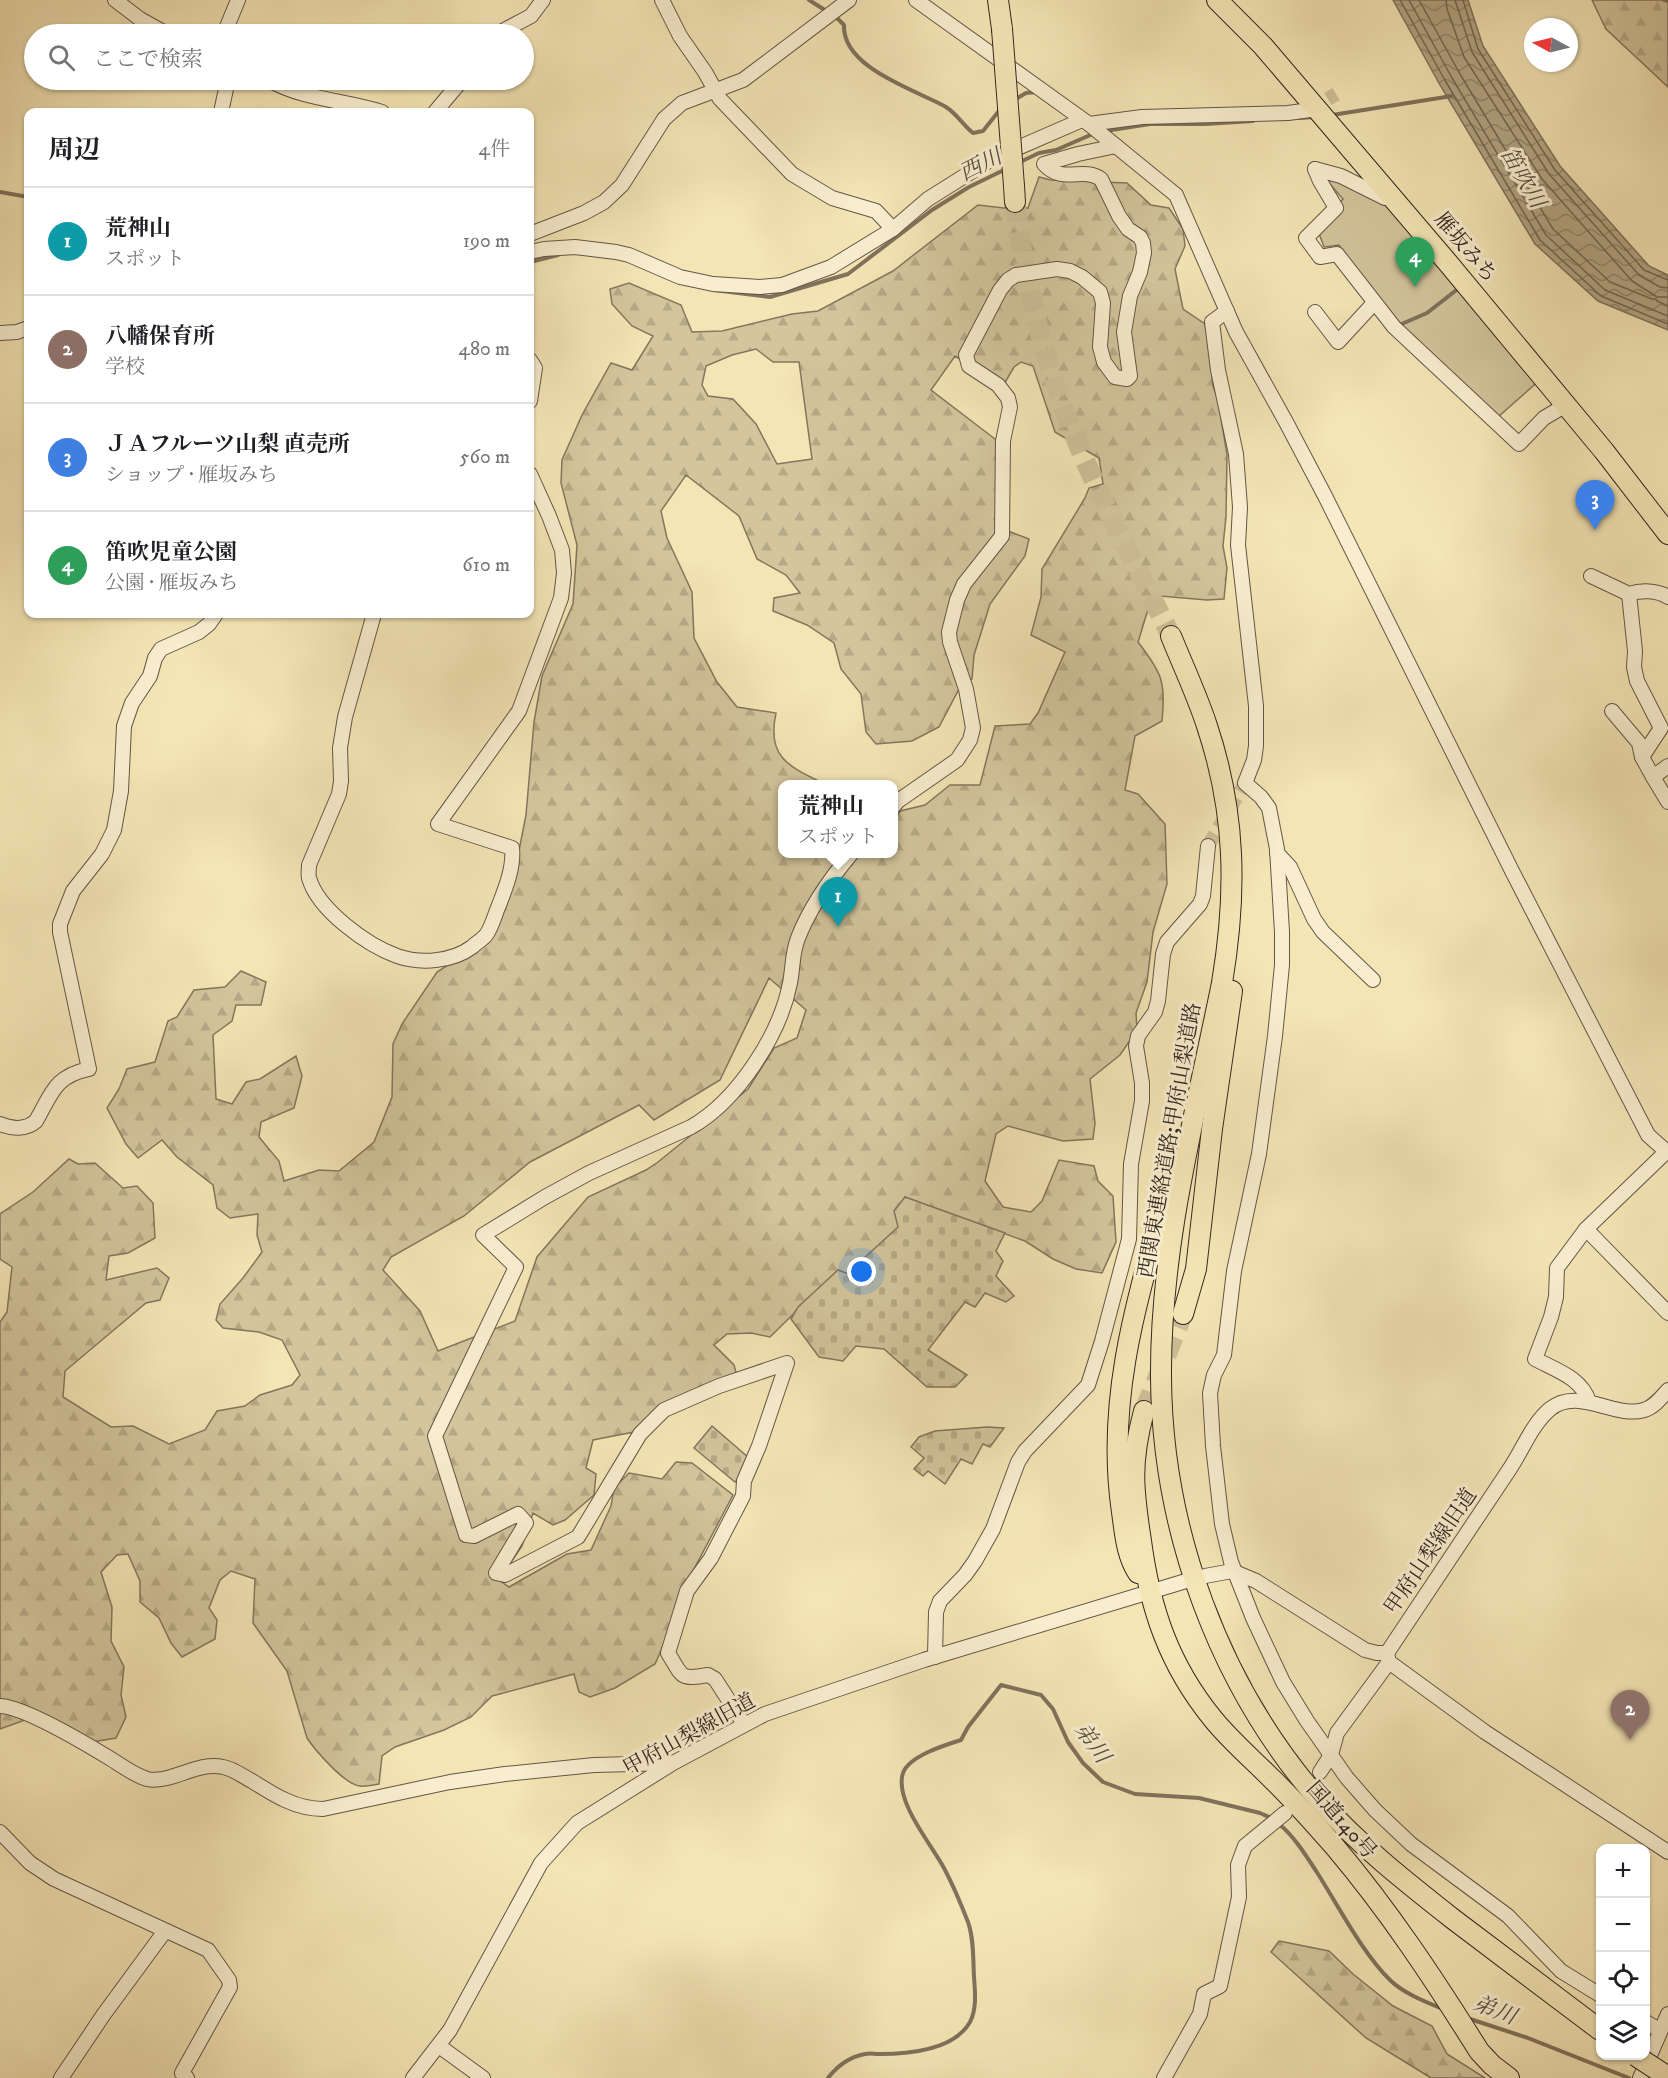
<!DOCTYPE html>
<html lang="ja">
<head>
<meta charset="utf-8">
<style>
  body { margin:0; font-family:"IM FELL DW Pica","Noto Serif JP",serif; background:#f2f2f2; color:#202124 }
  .controls { position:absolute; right:18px; bottom:18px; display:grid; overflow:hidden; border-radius:12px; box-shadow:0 2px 4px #0004 }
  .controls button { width:54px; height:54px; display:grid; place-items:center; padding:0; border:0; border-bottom:2px solid #e0e0e0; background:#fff; color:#202124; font:30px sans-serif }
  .compass { position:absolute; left:1524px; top:18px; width:54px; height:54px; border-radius:50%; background:#fff; box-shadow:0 2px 4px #0004; rotate:277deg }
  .you { position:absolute; left:862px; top:1272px; width:21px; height:21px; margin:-15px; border:4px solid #fff; border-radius:50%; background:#1a73e8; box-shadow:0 0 0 9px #1a73e833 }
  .badge { display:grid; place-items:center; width:39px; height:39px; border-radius:50%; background:#d93025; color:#fff; font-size:20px; font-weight:700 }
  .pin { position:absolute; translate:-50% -50px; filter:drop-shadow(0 2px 3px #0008) }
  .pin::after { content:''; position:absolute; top:32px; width:21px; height:18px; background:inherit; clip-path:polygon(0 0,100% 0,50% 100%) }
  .popup { position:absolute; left:778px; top:780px; width:120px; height:78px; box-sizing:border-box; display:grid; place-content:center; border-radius:12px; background:#fff; filter:drop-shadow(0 2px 4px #0005); font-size:20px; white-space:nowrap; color:#757577 }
  .popup b { font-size:22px; color:#202124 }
  .popup::after { content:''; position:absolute; left:50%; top:100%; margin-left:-12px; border:12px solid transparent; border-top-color:#fff }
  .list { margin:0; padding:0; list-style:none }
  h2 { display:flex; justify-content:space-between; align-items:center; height:78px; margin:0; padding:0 24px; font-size:26px }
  h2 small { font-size:20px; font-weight:400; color:#757577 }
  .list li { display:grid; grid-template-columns:39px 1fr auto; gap:18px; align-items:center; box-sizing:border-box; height:108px; padding:0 24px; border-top:2px solid #e0e0e0 }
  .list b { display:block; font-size:22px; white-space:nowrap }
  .list p { margin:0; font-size:20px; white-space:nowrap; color:#757577 }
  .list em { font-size:20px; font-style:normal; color:#757577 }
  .icon { flex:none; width:33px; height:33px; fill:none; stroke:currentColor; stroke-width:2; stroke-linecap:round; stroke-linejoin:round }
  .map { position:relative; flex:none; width:1668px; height:2078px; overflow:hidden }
  .search { position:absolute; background:#fff; box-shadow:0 2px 4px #0004; left:24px; top:24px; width:510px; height:66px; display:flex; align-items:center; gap:15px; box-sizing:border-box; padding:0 21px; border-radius:33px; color:#757577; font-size:22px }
  .panel { position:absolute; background:#fff; box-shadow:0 2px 4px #0004; left:24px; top:108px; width:510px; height:510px; border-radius:12px }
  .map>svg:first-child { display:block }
  .green { fill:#d3c59c; stroke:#84765f; stroke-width:1.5 }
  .forest { fill:url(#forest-firs); stroke:#84765f; stroke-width:1.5; fill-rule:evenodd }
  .cemetery { fill:url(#cemetery-stones); stroke:#84765f; stroke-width:1.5 }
  .water { fill:url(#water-waves); stroke:#80725c; stroke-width:1.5 }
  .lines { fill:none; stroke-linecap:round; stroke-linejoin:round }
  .shore { stroke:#746652; stroke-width:1.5 }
  .stream { stroke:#80725c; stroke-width:4 }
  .minor-tunnel { stroke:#cebf98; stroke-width:14; stroke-dasharray:14 7; stroke-linecap:butt }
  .highway-tunnel { stroke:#cebf98; stroke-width:20; stroke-dasharray:20 10; stroke-linecap:butt }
  .minor-casing { stroke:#645647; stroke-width:16 }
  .highway-casing { stroke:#342722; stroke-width:22 }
  .minor { stroke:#f8eecf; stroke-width:14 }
  .highway { stroke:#f4e5b5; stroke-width:20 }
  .highway-bridge-casing { stroke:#342722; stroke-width:22; stroke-linecap:butt }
  .highway-bridge { stroke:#f4e5b5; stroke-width:20 }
  .labels { text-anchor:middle; stroke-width:6; stroke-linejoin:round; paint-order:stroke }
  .street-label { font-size:21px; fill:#342722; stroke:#f8eecf }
  .water-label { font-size:22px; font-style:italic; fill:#5a4c3f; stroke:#f8eecf }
</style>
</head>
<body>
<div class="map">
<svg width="1668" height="2078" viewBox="0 0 1668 2078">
  <defs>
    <pattern id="forest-firs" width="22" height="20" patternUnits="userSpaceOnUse" patternTransform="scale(1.5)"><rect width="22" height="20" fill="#d3c59c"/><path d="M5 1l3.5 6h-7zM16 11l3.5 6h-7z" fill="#b6a986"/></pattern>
    <pattern id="cemetery-stones" width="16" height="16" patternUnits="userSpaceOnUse" patternTransform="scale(1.5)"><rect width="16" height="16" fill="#d3c59c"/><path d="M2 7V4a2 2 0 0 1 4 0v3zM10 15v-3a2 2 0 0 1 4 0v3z" fill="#b6a986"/></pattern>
    <pattern id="water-waves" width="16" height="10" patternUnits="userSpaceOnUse" patternTransform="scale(1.5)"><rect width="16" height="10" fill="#b3a483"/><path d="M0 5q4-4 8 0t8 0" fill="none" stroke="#92866b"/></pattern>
  </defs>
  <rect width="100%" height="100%" fill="#f4e5b5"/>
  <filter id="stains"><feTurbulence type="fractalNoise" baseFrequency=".00333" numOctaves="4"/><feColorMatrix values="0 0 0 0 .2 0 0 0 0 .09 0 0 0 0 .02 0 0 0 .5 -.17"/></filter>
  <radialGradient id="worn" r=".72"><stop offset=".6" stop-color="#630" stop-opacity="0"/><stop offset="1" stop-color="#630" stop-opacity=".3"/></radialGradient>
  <polygon class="green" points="1322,175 1386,203 1542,378 1498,417 1394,327 1339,245 1324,247 1317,228 1343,199"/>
  <g class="forest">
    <polygon points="1592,0 1668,0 1668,87 1606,29"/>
    <path d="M1039,177l12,3 76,3 24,22 18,3 14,21 2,17 -10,23 8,40 22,15 5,24 3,38 5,14 9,55 -1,62 -3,29 4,22 -3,31 -17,1 -47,-4 -10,7 -12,39c24,31 28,40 24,79l-27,15 -10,54 13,4 27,30 2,60 -14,48 -6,50 -11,31 1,17 -17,25 -30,24 5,44 -2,16 -30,2 -55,-15 -12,8 -11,47 18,26 28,5 11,-11 17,-41 35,6 4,15 15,15 3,46 -14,31 -26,-4 -23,-10 -28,-18 -120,-44 -6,30 -38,34 1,7 -9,8 -15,-6 -68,67 -19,-4 -24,1 -13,11 20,20 3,11 -103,56 -41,8 -7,28 10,6 -2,21 -29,25 -12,5 -20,-12 -11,33 -23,34 10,7 58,-33 24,-4 20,-44 3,-18 15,-15 33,6 14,-17 16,1 41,32 -50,95 -13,40 -15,34 -40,24 -25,9 -11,-5 -5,-18 -82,22 -21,21 -27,13 -49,17 -13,9 -3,28c-6,1 -13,3 -19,2 -15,-1 -45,-36 -53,-48l-20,-67 -34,-48 2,-44 -24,-8 -11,9 -11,28 8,12 -2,19 -33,18 -11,-14 -12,-25 -19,-16v-21l-12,-27 -11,1 -16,17 11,35 -1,34 13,26 -3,28 5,22 -10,21 -24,4 -56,-26 -36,13v-407l7,-10 5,-45 -12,-8v-45l33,-22 36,-33 9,5 17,-1 28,25 14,-2 16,17 2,35 -27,15 -19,3 -3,24 51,-12 12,10 -9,22 -14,3 -81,68 -2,26 48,30 22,-1 36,18 36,-14 12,-19 28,-5 15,-11 32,-10 8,-10 -18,-35 -23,-8 -36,-4 -7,-8 4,-16 23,-26 19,-26 -5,-17 1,-21 -28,4 -13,-10 -4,-23 -36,-28 -15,-17 -24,18 -12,-14 -19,-36 12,-19 8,-20 28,-7 13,-41 9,-4 17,-27 31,-3 16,-16 25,11 -5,23h-25l-4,16 -19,14 3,64 16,5 14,-22 14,-3 36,-23 6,20 -8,32 -33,14 -2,15 20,24 5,20 35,-11 20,1 35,-29 18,-45 1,-53 9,-20 35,-52 36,-23 41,-73 12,-61 8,-93 8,-46 31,-72 4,-59 -16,-62 1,-23 20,-45 29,-52 21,7 21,-34 -21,-10 -20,-22 -2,-15 19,-6 52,22 11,27 30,-1 70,-17 26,-3 75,-40 85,-66 26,3h24zM756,349l17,13h26l13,97 -35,5 -21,-40 -23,-25 -25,-3 -6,-11 4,-19 26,-11zM955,356l48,30 11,-19 7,-5 12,4 22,66 44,26 4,26 -14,4 -4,10 -43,71 -1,28 -10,38 34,17 -27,61 -8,11 -35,2 -15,59h-30l-25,20 -25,6 -6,10v33h-112v-70h43c-35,-17 -59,-26 -49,-71l-39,-6 -20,-25 -23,-44 -2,-46 -25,-54 -6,-27 25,-36 53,41 18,43 29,16 14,18 -26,5 -1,13 34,14 27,18 7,26 20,25 5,38 10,12 36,-3 27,-14 19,-36 14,-12 2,-24 16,-51 35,-48 4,-17 -31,-12 1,-85 -68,-52zM769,978l37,32 -9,28 -23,10 -26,41 -90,73 -12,8 -58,27 -51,60 -22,64 -77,30 -18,-40 -37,-41 8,-13 73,-41 66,-54 109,-57 15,15 66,-40z"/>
    <polygon points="1279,1941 1329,1951 1353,1974 1393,2006 1432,2026 1447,2054 1485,2078 1431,2078 1366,2038 1271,1952"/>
  </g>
  <g class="cemetery">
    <polygon points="905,1197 1005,1233 996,1251 1003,1261 996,1276 1014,1296 1006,1302 985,1293 975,1307 965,1302 928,1350 967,1375 955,1387 927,1387 884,1349 856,1346 843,1361 819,1357 791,1319 798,1307 838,1270 853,1276 862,1268 861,1261 898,1227 894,1211"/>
    <polygon points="712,1426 749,1458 742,1475 735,1482 694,1448"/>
    <polygon points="987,1427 1004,1428 990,1447 983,1444 972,1464 961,1459 945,1484 928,1471 923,1476 914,1469 924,1458 911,1447 919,1437 935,1431"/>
  </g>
  <polygon class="water" points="1393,0 1468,0 1483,46 1560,166 1649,266 1668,275 1668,330 1598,301 1535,244 1440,85"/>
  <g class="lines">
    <g class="shore">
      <polyline points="1400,0 1446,82 1540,240 1601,296 1668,324"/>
      <polyline points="1409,0 1452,78 1546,235 1605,290 1668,316"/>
      <polyline points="1419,0 1460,74 1553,229 1610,282 1652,299 1656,299 1657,301 1668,306"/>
      <polyline points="1446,0 1447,9 1464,57 1542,179 1632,281 1657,297 1668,297"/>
      <polyline points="1455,0 1472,52 1549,174 1639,275 1660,287 1668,288"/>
      <polyline points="1463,0 1478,49 1555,170 1644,270 1668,280"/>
    </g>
    <g class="stream">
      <polyline points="809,0 828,12"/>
      <polyline points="1664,0 1668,1"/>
      <path d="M835,16l9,9c-2,43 72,65 102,82 11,7 17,18 27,26l10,-2 19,-24"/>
      <polyline points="1014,100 1026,93 1037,92"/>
      <polyline points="1332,115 1452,96"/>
      <polyline points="1299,118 1316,117"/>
      <polyline points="1105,131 1150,124 1205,124 1253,121"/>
      <polyline points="1018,163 1039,153 1056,150 1095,133"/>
      <polyline points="0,192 28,197"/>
      <polyline points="530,262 558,255"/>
      <polyline points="714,290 770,297 848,274 932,210 969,187 1006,169"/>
      <polyline points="1397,326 1427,313 1459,288"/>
      <path d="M1279,1824c16,13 28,33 39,50 21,33 45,80 73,107 14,13 35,21 52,28"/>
      <polyline points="1467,2018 1528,2038 1629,2078"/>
      <path d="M828,2078c10,-13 21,-21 37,-24 5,-1 9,0 14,0 29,0 75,-4 91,-32 7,-13 5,-31 4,-45 -1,-18 0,-38 -6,-55 -7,-18 -15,-37 -24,-54 -12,-23 -50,-67 -41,-95 6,-17 42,-28 58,-33l7,-13 33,-42 40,10 12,14 15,33 15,21 20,19 32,12 64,4 61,15 13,6"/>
    </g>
    <g class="minor-tunnel">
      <polyline points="1310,110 1336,94"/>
      <polyline points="1208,846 1245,783"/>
    </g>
    <g class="highway-tunnel">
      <path d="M1015,202c9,73 25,144 51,212 29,77 69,149 105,222"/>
      <polyline points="1144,1411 1183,1314"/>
    </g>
    <defs>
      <g id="minor">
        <polyline points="115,0 140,19 167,34"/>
        <polyline points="662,0 680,36 705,72 720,99 792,174 832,198 876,211 893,229"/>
        <polyline points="916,0 1089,124 1176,195 1236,332 1286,422 1325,496 1512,871 1648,1135 1668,1153"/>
        <polyline points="224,34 238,0"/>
        <polyline points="497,34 531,16 543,0"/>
        <path d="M269,80c35,20 76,20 113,32"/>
        <polyline points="221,112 228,80"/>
        <polyline points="435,112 462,80"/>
        <polyline points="1089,124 1142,117 1288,113 1310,110"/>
        <polyline points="1315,169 1320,181 1336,208 1306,238 1320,257 1337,254 1394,327 1519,444 1544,418 1566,405"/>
        <polyline points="1315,169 1341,176 1385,198 1391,196"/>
        <polyline points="530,234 584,213 604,202 622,185 664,119 682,103 743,80 849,0"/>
        <polyline points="530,252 544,249 575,247 616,252 629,255 680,277 713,284 760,287 782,285 831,267 893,229 928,199 990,160 1082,120"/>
        <polyline points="1227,311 1212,322 1218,370 1236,454 1240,507 1238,545 1256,706 1256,746 1254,760 1245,783 1261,797 1269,808 1277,849 1282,932 1282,965 1275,1036 1259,1154 1234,1271 1224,1355 1214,1375 1210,1393 1213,1446 1222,1524 1231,1562 1253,1618 1283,1682 1307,1721 1347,1778 1375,1810 1411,1844 1508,1916 1561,1971 1600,1995"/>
        <polyline points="1315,312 1338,342 1374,303"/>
        <polyline points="0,333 17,332 28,328"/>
        <polyline points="530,360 535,368 530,401"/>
        <path d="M1591,576l38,18c12,-4 28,-4 39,3"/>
        <polyline points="1629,594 1635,651 1634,667 1637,681 1661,728 1642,757 1653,777 1668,766"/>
        <path d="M374,614l-29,103 -5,31 1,33 -2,13 -30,71c0,4 -1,9 0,13 9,32 58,67 88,78 23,8 55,6 75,-9 4,-4 11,-8 14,-12 6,-8 9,-21 13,-30 7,-18 15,-38 13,-57l-74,-24 81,-113 42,-113 3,-25 -2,-23 -13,-34 -19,-42"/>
        <polyline points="1612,711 1639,743 1642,757"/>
        <polyline points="1653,777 1668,802"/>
        <path d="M894,806l4,-5 59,-41 13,-20 3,-12 -7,-39 -16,-47 -1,-10 8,-32 7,-16 38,-48 1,-95 7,-34 -2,-9 -10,-13 -29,-19 -3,-11 34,-65 8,-10 8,-5 41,-6 13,2 12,6 18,15 3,11 -3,44 4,15 11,15 12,2 3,-3 -6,-44 6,-36 10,-24 4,-19 -1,-10 -3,-6 -12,-8 -9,-13 -18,-37c-19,-13 -38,6 -57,-15l34,-10 38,-8"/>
        <polyline points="1277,853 1290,867 1314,919 1323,932 1373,980"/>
        <path d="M0,1124c12,5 26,6 36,-3 16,-28 19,-45 53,-52l-29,-137v-8l13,-33 29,-37 12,-24 7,-39 3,-65 8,-23 18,-27 5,-18 6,-9 38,-17 10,-8 7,-10"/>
        <polyline points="1586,1229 1668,1313"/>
        <path d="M1589,1402c-7,-24 -33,-32 -54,-43l16,-42 5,-20 1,-29 29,-39 80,-77"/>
        <polyline points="1205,1576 1232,1571 1256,1581 1365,1650 1377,1653 1387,1653"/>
        <path d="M1387,1653c41,-61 82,-122 122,-183 13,-19 23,-46 41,-61 28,-23 65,10 94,1 10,-3 17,-12 24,-20"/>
        <polyline points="1387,1653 1389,1662 1485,1732 1668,1852"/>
        <polyline points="935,1657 936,1612 940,1601 965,1575 975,1561 993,1529 1018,1462 1025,1451 1088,1385 1102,1341 1129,1239 1131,1164 1142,1101 1142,1083 1136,1046 1138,1036 1155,1012 1158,1001 1163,954 1167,942 1200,904 1203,896 1208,846"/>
        <path d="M0,1706c25,1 88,39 111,53 11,7 23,16 36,20 24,5 50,-18 76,-12 11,2 19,9 29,14 22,14 44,28 71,28l127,-27 55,-8 89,-9 78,-2"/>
        <path d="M744,1724l-29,-45 -7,-4c-29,5 -25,2 -40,-22l19,-62 24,-33 32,-62 1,-15 15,-35 28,-83 -68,23 -55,24 -24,24 -62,103 -73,38 -9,-2 30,-50 -8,-9 -44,22 -8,-1 -31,-99 81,-169 -33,-32 62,-38 44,-24 102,-46c46,-26 89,-92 99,-144 3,-15 2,-30 8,-45 12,-31 32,-59 53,-84"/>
        <polyline points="1320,1772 1331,1755 1337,1733 1389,1662"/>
        <polyline points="0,1832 30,1863 54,1879 208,1950 229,1980 230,1987 182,2073 187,2078"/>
        <polyline points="1646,2022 1659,2030"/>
        <polyline points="439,2046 483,2078"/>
        <polyline points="61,2078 104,2014 165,1931"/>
        <polyline points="413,2078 450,2030 541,1863 577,1823 673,1763 765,1714 924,1660 1186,1581"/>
        <polyline points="1164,2078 1200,2014 1204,1994 1220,1986 1239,1897 1238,1865 1245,1846 1285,1813"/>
        <polyline points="1640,2078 1668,2014"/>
      </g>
      <g id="highway">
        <polyline points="998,0 1002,29"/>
        <polyline points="1217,0 1263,46 1448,263 1604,451 1668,534"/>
        <polyline points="1014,186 1015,202"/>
        <path d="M1171,636c12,30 26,59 36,90 29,87 30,167 15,257 -26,129 -62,261 -61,394 1,153 58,309 159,424 39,44 86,81 133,118 49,37 98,74 147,111"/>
        <polyline points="1183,1314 1196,1269 1212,1129 1232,991"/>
        <path d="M1144,1411c-14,52 -11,78 -3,130 9,68 28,124 72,178 17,21 38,39 57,58 23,22 44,46 65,70 54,64 99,132 144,204l13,14 17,13"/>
        <path d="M1138,1573c-12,-19 -13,-40 -16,-61 -17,-116 17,-219 48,-329"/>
      </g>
    </defs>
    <use href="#minor" class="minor-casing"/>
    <use href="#highway" class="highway-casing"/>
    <use href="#minor" class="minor"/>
    <use href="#highway" class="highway"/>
    <defs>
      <g id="highway-bridge">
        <polyline points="1002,29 1014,186"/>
        <polyline points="1636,2056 1668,2077"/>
      </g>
    </defs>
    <use href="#highway-bridge" class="highway-bridge-casing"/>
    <use href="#highway-bridge" class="highway-bridge"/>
  </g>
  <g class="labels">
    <g class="street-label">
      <text transform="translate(1466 247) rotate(50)" y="7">雁坂みち</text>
      <text transform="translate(1169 1140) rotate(-80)" y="7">西関東連絡道路;甲府山梨道路</text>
      <text transform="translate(1430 1551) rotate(-56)" y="7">甲府山梨線旧道</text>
      <text transform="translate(689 1734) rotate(-29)" y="7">甲府山梨線旧道</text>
      <text transform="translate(1342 1820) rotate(49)" y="7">国道140号</text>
    </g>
    <g class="water-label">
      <text transform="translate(980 164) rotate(-27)" y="8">西川</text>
      <text transform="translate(1524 177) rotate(60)" y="8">笛吹川</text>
      <text transform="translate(1093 1742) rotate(54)" y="8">弟川</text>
      <text transform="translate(1495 2009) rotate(21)" y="8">弟川</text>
    </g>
  </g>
  <rect width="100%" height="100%" filter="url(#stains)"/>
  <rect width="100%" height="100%" fill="url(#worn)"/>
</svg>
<div class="controls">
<button>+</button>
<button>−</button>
<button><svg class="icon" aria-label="locate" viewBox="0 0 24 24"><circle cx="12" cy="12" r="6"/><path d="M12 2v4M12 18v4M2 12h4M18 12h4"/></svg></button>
<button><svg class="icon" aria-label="layers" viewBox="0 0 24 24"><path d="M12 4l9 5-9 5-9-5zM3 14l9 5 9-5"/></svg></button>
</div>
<svg class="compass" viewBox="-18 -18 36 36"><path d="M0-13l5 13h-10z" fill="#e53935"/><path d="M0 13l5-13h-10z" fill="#757577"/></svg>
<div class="you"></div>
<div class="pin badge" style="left:838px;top:927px;background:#0f9aa8">1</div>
<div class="popup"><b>荒神山</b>スポット</div>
<div class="pin badge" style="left:1630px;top:1740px;background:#8d6e63">2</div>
<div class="pin badge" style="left:1595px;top:530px;background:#3f7fe0">3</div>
<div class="pin badge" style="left:1415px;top:287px;background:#2e9e5b">4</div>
<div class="search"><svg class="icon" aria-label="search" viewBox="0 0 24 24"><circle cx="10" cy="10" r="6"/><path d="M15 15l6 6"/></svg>ここで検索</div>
<section class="panel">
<h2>周辺<small>4件</small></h2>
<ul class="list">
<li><span class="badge" style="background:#0f9aa8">1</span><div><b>荒神山</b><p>スポット</p></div><em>190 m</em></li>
<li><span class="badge" style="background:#8d6e63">2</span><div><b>八幡保育所</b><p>学校</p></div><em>480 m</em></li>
<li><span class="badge" style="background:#3f7fe0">3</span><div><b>ＪＡフルーツ山梨 直売所</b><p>ショップ · 雁坂みち</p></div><em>560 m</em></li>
<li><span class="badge" style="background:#2e9e5b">4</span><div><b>笛吹児童公園</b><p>公園 · 雁坂みち</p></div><em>610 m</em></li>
</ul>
</section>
</div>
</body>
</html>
